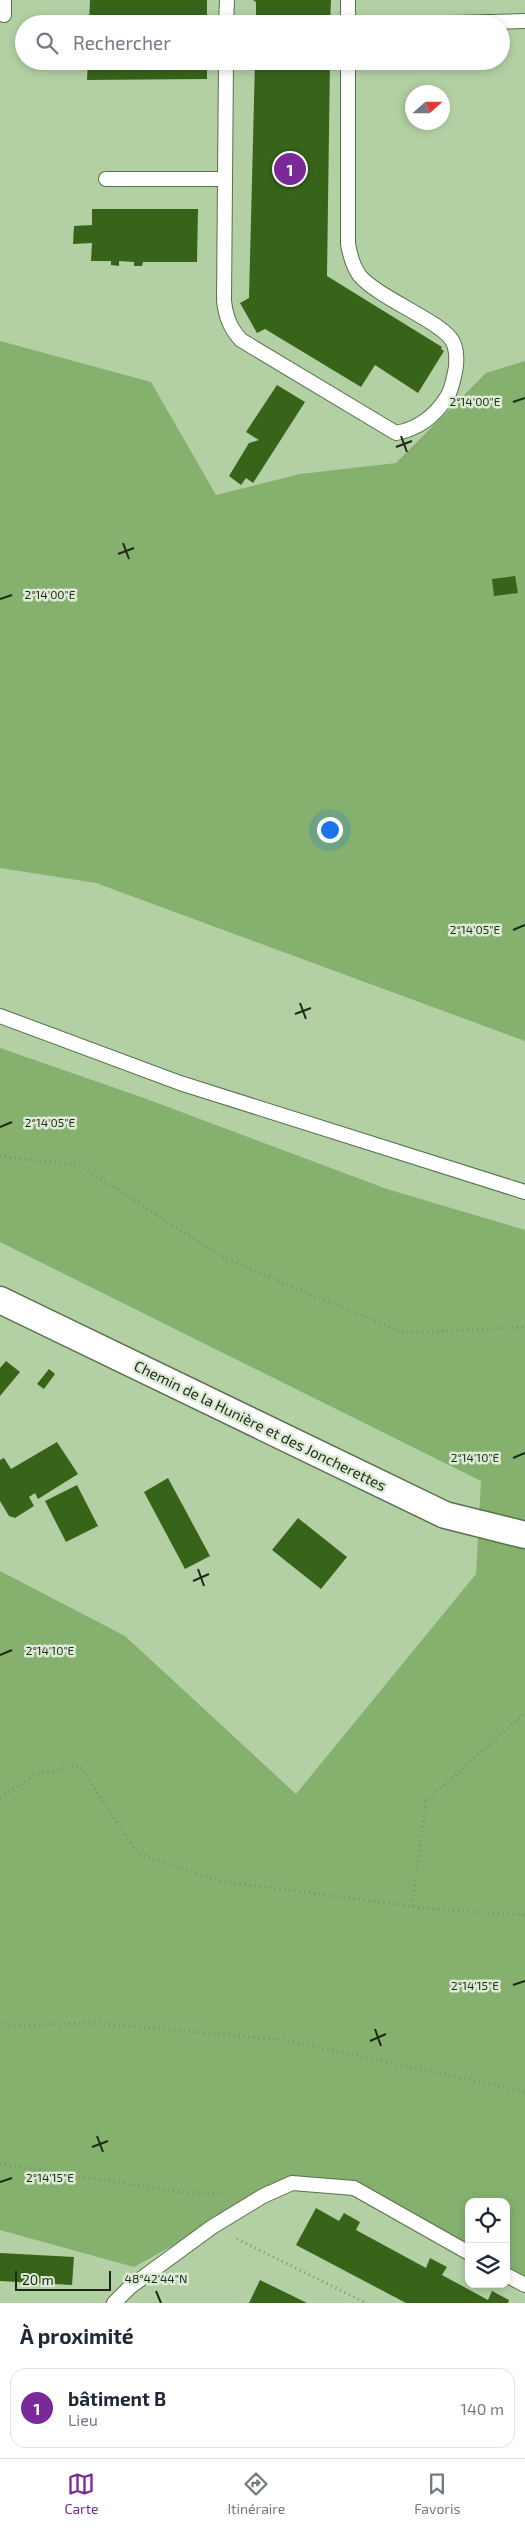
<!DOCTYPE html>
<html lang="fr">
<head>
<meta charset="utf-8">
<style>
  body { margin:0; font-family:"Exo 2",sans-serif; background:#f2f2f3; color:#1f2937 }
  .controls { position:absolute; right:15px; bottom:15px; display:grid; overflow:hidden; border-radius:10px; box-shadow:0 2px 8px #0003 }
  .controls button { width:45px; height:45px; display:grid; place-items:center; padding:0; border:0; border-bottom:1px solid #e0e1e3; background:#fff; color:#1f2937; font:25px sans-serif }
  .compass { position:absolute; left:405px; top:85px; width:45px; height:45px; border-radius:50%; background:#fff; box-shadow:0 2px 8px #0003; rotate:69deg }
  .scale { position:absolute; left:15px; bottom:12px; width:96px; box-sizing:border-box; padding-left:5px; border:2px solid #1e2918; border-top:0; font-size:14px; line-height:18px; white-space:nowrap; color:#1e2918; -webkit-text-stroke:4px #dcebd5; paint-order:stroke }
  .you { position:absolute; left:329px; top:829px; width:18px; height:18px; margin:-12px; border:4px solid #fff; border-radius:50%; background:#1a73e8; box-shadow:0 0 0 8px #1a73e833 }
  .badge { display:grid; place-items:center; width:32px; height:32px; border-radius:50%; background:#7b2999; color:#fff; font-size:16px; font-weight:700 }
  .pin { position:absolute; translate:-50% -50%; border:2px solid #fff; box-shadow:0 1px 5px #0006 }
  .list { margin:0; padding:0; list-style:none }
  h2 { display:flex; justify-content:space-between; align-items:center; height:65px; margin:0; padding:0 20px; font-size:21px }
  h2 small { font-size:16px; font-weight:400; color:#747a83 }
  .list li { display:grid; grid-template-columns:32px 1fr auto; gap:15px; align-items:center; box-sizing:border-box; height:80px; margin:0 10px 10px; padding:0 10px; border:1px solid #e0e1e3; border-radius:15px }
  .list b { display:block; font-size:19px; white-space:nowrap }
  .list p { margin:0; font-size:16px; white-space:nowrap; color:#747a83 }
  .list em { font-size:16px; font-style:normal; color:#747a83 }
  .icon { flex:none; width:28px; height:28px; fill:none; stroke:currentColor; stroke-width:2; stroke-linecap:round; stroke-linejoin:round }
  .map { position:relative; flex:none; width:525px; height:2303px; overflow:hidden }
  .search { position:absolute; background:#fff; box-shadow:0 2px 8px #0003; left:15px; right:15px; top:15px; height:55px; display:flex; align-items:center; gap:12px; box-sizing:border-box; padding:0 18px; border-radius:28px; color:#747a83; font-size:19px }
  .sheet { height:155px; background:#fff }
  nav { display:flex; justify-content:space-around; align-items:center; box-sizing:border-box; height:70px; border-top:1px solid #e0e1e3; background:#fff; font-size:14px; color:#747a83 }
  nav a { display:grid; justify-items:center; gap:2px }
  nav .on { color:#7b2999 }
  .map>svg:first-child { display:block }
  .green { fill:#85b06e }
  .building { fill:#376419 }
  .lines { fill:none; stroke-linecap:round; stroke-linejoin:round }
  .lane-casing { stroke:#57714a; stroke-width:16 }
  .street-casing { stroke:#57714a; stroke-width:29 }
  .path { stroke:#7c9270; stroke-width:3; stroke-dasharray:1 4; stroke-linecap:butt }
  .lane { stroke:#fff; stroke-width:14 }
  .street { stroke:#fff; stroke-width:26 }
  .ticks { fill:none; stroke:#1e2918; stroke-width:2 }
  .labels { text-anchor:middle; stroke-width:5; stroke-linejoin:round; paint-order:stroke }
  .street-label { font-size:15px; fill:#1e2918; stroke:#dcebd5 }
  .ticks-label { font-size:12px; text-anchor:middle; fill:#1e2918; stroke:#dcebd5; stroke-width:5; stroke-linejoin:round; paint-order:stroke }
</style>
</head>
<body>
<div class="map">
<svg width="525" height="2303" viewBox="0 0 525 2303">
  <rect width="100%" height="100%" fill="#b3d0a4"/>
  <g class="green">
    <polygon points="0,341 151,382 216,495 300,474 396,463 486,373 525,361 525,1041 96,883 0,868"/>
    <polygon points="0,1048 144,1098 387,1189 525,1230 525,2285 506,2275 506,2202 469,2202 469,2253 354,2188 293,2183 263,2196 134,2267 0,2230 0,1571 125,1636 296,1794 476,1574 481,1481 0,1242"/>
  </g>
  <g class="building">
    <polygon points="90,0 207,0 207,24 89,24"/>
    <polygon points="253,0 331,0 330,24 256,24 256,2"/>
    <polygon points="88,61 207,61 207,79 87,80"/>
    <polygon points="255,61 330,61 327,276 442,347 441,349 444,351 418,393 375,365 361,387 265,329 257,333 240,303 249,298"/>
    <polygon points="92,209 198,209 197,262 143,262 142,266 134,266 134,262 119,261 119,266 111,265 111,261 91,261 92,243 73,244 74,226 92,225"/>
    <polygon points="277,385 305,402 253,483 246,478 241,485 229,476 249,443 259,440 246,432"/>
    <polygon points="515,576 518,593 494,596 492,579"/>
    <polygon points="6,1361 20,1372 0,1396 0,1368"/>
    <polygon points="49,1369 55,1374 44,1389 37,1384"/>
    <polygon points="57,1442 78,1474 38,1499 35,1493 29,1497 34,1506 15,1518 9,1516 0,1501 0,1460 4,1458 11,1469"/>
    <polygon points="168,1478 210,1556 185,1569 144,1492"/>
    <polygon points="77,1485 98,1526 66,1542 45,1501"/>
    <polygon points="298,1518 347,1557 321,1589 272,1550"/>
    <polygon points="316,2208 339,2221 344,2213 360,2222 356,2230 426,2268 430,2258 447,2267 442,2275 488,2300 492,2291 509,2300 508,2303 406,2303 296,2245"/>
    <polygon points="0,2253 74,2257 72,2285 0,2281"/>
    <polygon points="260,2280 307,2303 249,2303"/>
  </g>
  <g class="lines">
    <defs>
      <g id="lane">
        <polyline points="4,0 4,15"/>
        <polyline points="348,0 348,24"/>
        <polyline points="226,24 227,0"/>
        <polyline points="415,24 525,21"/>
        <path d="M226,61l-2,240c2,16 6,27 17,39l155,93c22,-4 39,-17 51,-36 5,-8 6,-16 8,-25 2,-8 2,-22 -2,-30 -10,-20 -73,-43 -93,-66 -7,-9 -10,-21 -12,-32v-183"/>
        <polyline points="106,179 225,179"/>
        <polyline points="0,1016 180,1083 525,1192"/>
        <polyline points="506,2275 525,2285"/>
        <polyline points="114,2303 130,2287 212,2227 263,2196 292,2183 354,2188 469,2253"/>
      </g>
      <polyline id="street" points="0,1300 445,1515 525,1535"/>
    </defs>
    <use href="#lane" class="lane-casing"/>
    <use href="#street" class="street-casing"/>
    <g class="path">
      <polyline points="0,1156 79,1165 224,1258 404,1333 525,1327"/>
      <polyline points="0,1798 34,1775 79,1765 137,1853 220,1881 433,1909 525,1915"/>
      <polyline points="412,1906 426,1801 525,1713"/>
      <polyline points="0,2022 9,2026 92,2023 285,2040 525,2092"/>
      <polyline points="0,2164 179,2192 220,2194"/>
      <polyline points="237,2239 366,2303"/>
    </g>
    <use href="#lane" class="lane"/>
    <use href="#street" class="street"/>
  </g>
  <path class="ticks" d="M513,402l12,-4M401,436l6,16M396,447l16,-6M123,543l6,16M118,554l16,-6M0,599l12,-4M513,930l12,-5M300,1003l6,16M295,1014l16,-6M0,1127l12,-5M513,1458l12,-5M198,1569l6,17M193,1581l16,-7M0,1655l12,-5M513,1985l12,-4M375,2029l6,17M370,2041l16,-7M97,2136l6,16M92,2147l16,-6M0,2182l12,-4M156,2291l5,12"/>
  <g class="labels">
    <g class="street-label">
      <text transform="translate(260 1426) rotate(26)" y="5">Chemin de la Hunière et des Joncherettes</text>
    </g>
  </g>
  <g class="ticks-label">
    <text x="475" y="406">2°14'00"E</text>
    <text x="50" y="599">2°14'00"E</text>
    <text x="475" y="934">2°14'05"E</text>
    <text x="50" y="1127">2°14'05"E</text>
    <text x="475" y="1462">2°14'10"E</text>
    <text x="50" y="1655">2°14'10"E</text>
    <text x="475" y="1990">2°14'15"E</text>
    <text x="50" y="2182">2°14'15"E</text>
    <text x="156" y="2283">48°42'44"N</text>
  </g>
</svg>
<div class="controls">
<button><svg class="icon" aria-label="locate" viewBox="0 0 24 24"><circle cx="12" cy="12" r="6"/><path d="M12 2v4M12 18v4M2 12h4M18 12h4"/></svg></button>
<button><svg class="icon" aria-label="layers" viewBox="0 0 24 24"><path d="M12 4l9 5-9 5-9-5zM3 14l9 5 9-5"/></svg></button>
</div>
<svg class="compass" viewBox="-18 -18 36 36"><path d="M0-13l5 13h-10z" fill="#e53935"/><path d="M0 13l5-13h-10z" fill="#747a83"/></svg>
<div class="scale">20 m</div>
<div class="you"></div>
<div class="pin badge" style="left:290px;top:169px">1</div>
<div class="search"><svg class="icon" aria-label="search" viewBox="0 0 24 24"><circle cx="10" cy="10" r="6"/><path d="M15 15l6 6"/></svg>Rechercher</div>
</div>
<section class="sheet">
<h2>À proximité<small></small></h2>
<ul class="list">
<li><span class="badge">1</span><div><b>bâtiment B</b><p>Lieu</p></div><em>140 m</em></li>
</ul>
</section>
<nav>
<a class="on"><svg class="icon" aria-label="map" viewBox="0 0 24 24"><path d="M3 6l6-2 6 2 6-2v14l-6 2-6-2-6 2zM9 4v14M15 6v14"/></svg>Carte</a>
<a><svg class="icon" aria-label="directions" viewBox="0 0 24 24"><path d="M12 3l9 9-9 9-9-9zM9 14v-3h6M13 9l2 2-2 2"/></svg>Itinéraire</a>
<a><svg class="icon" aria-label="saved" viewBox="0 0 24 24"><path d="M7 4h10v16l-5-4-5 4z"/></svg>Favoris</a>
</nav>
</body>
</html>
